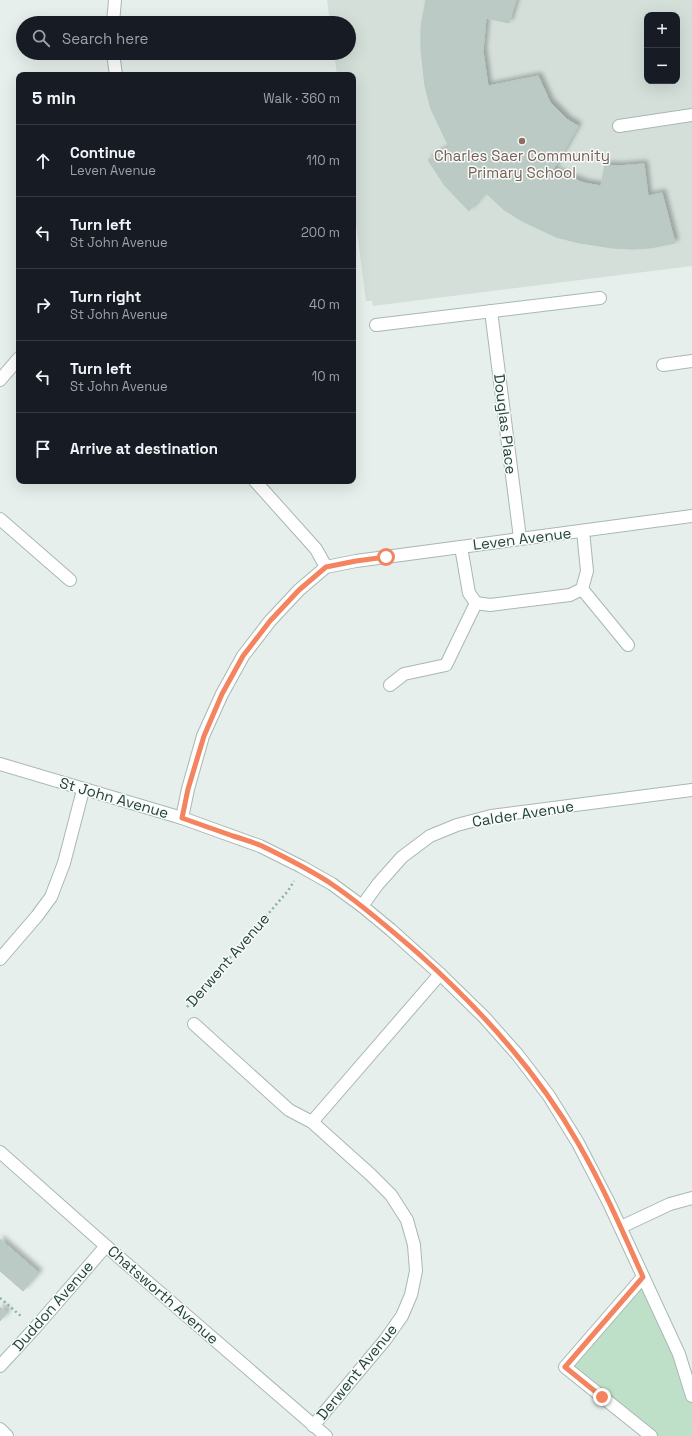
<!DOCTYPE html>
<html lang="en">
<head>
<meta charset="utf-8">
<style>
  body { margin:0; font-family:"Space Grotesk",sans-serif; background:#20242c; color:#f1f3f6 }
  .controls { position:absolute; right:12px; top:12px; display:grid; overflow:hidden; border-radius:8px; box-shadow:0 4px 16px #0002 }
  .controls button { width:36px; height:36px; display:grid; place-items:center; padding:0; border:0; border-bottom:1px solid #363941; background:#171b24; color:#f1f3f6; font:20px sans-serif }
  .stop { position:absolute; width:12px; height:12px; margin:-9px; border:3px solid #f4845f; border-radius:50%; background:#fff }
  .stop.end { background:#f4845f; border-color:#fff; box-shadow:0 1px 4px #0008 }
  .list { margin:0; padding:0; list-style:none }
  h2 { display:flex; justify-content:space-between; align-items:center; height:52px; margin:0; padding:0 16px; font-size:17px }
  h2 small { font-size:13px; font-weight:400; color:#9ea1a6 }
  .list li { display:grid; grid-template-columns:26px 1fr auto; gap:12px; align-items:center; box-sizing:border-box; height:72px; padding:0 16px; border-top:1px solid #363941 }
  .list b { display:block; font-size:15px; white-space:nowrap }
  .list p { margin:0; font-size:13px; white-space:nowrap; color:#9ea1a6 }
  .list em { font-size:13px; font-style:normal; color:#9ea1a6 }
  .icon { flex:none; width:22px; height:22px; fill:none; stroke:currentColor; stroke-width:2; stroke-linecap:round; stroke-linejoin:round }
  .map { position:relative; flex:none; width:692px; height:1436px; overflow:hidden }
  .search { position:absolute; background:#171b24; box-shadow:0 4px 16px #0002; left:16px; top:16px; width:340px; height:44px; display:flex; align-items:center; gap:10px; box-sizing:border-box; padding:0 14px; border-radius:22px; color:#9ea1a6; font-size:15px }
  .panel { position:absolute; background:#171b24; box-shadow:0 4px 16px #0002; left:16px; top:72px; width:340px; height:412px; border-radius:8px }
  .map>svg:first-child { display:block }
  .built { fill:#d4dfda; fill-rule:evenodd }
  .green { fill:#bfe0c8 }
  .building { fill:#bbcac4; stroke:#b8c9c2; filter:url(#shadow) }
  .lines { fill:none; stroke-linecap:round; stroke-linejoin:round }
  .minor-casing { stroke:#a8b8b2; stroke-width:14 }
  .path { stroke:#86b3a5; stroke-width:2.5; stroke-dasharray:2 3; stroke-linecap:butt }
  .minor { stroke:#fff; stroke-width:12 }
  .route { stroke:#f4845f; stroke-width:5 }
  .education-dot { fill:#8d6e63; stroke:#f7fbf9; stroke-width:1.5 }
  .labels { text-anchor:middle; stroke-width:3; stroke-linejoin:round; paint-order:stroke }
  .education-label { font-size:15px; fill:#785e54; stroke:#f7fbf9 }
  .street-label { font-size:15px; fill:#24423a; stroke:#f7fbf9 }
</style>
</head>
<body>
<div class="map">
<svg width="692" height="1436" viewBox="0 0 692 1436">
  <defs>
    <filter id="shadow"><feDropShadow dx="3.5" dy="-3.5" stdDeviation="2" flood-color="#0004"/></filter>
  </defs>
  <rect width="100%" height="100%" fill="#e6efeb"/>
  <path class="built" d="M327,0h365v266l-319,40 -1,-5h-6l-13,-100v-126h-16l-3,-22h15v-30h-19zM647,15h30v66h-30z"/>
  <polygon class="green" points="643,1277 692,1396 692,1436 651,1436 565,1367"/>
  <g class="building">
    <polygon points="426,0 516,0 509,23 486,18 483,51 488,86 538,76 550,102 568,120 578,126 553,170 584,183 601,186 605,165 618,166 644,164 648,196 662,193 675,243 650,248 633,249 612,248 575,242 556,237 522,221 503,209 485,192 469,211 445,186 428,160 449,147 431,109 425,86 421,50 421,27"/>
    <polygon points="0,1239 39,1273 23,1291 0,1271"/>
    <polygon points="0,1307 7,1313 0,1321"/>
  </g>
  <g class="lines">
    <defs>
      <g id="minor">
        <polyline points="113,23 115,0"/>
        <polyline points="113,53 116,75"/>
        <polyline points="619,126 692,115"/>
        <polyline points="491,311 520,538"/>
        <polyline points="376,325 600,298"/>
        <polyline points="663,365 692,361"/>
        <polyline points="0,380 19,358"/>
        <polyline points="255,481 316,549 326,567"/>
        <polyline points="0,519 70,580"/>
        <polyline points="461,547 469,593 476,603 490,605 570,595 582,589 587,571 583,531"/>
        <polyline points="582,589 628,645"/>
        <polyline points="390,685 404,674 446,665 476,603"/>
        <polyline points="0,764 182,818 260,846 302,867 332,884 362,906 391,930 440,974 484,1017 517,1054 549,1096 578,1143 609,1203 679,1354 692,1396"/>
        <polyline points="182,818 188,789 203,736 222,694 243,656 270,621 299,590 326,567 356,561 692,516"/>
        <polyline points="362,906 378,884 402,857 430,836 457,825 491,816 692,790"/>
        <polyline points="0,959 37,916 51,897 64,863 83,790"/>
        <polyline points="194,1024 289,1110 312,1122 371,1175 391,1195 407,1220 414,1245 416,1271 411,1295 402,1316 385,1340 313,1426"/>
        <polyline points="312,1122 440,974"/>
        <polyline points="0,1152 106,1246 326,1436"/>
        <polyline points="621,1227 670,1204 692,1198"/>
        <polyline points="643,1277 565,1367 651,1436"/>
        <polyline points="0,1366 35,1328 106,1246"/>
        <polyline points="0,1429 7,1436"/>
      </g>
    </defs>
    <use href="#minor" class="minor-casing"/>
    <g class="path">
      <polyline points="187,1007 288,891 294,881"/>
      <polyline points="0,1298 22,1317"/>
    </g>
    <use href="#minor" class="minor"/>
  </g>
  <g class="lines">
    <path class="route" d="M386,557l-30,4 -30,6 -27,23 -29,31 -27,35 -21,38 -18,42 -16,53 -6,29c17,6 34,12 51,18 10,3 20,6 29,10 24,12 49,24 71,39 31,21 59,46 87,70 61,55 117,116 158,188 25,43 45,89 65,134l-78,90 37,30"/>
  </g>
  <circle class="education-dot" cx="522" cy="141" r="4"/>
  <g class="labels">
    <g class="education-label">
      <text x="522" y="161">Charles Saer Community<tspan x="522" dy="17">Primary School</tspan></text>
    </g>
    <g class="street-label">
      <text transform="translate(505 424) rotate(83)" y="5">Douglas Place</text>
      <text transform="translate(522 539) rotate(-7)" y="5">Leven Avenue</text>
      <text transform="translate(114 798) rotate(16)" y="5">St John Avenue</text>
      <text transform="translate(523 814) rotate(-9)" y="5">Calder Avenue</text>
      <text transform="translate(228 960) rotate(-49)" y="5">Derwent Avenue</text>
      <text transform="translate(163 1295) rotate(41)" y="5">Chatsworth Avenue</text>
      <text transform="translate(53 1306) rotate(-49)" y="5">Duddon Avenue</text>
      <text transform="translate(357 1372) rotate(-51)" y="5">Derwent Avenue</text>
    </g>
  </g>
</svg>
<div class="controls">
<button>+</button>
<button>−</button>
</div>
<div class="stop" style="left:386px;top:557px"></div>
<div class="stop end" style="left:602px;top:1397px"></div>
<div class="search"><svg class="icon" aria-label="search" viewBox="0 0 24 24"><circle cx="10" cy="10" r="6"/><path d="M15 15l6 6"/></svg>Search here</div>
<section class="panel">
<h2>5 min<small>Walk · 360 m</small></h2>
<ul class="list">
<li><svg class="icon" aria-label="ahead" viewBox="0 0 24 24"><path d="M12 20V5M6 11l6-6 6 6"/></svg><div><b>Continue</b><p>Leven Avenue</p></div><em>110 m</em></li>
<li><svg class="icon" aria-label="left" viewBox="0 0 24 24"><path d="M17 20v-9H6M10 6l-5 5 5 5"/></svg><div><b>Turn left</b><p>St John Avenue</p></div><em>200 m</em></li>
<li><svg class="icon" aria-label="right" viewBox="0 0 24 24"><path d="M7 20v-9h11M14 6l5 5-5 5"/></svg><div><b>Turn right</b><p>St John Avenue</p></div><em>40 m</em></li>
<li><svg class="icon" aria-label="left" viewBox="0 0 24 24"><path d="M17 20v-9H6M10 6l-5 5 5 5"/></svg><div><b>Turn left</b><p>St John Avenue</p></div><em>10 m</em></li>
<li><svg class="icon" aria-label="arrive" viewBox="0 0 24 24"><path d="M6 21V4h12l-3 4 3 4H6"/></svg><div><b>Arrive at destination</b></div></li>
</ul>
</section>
</div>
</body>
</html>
